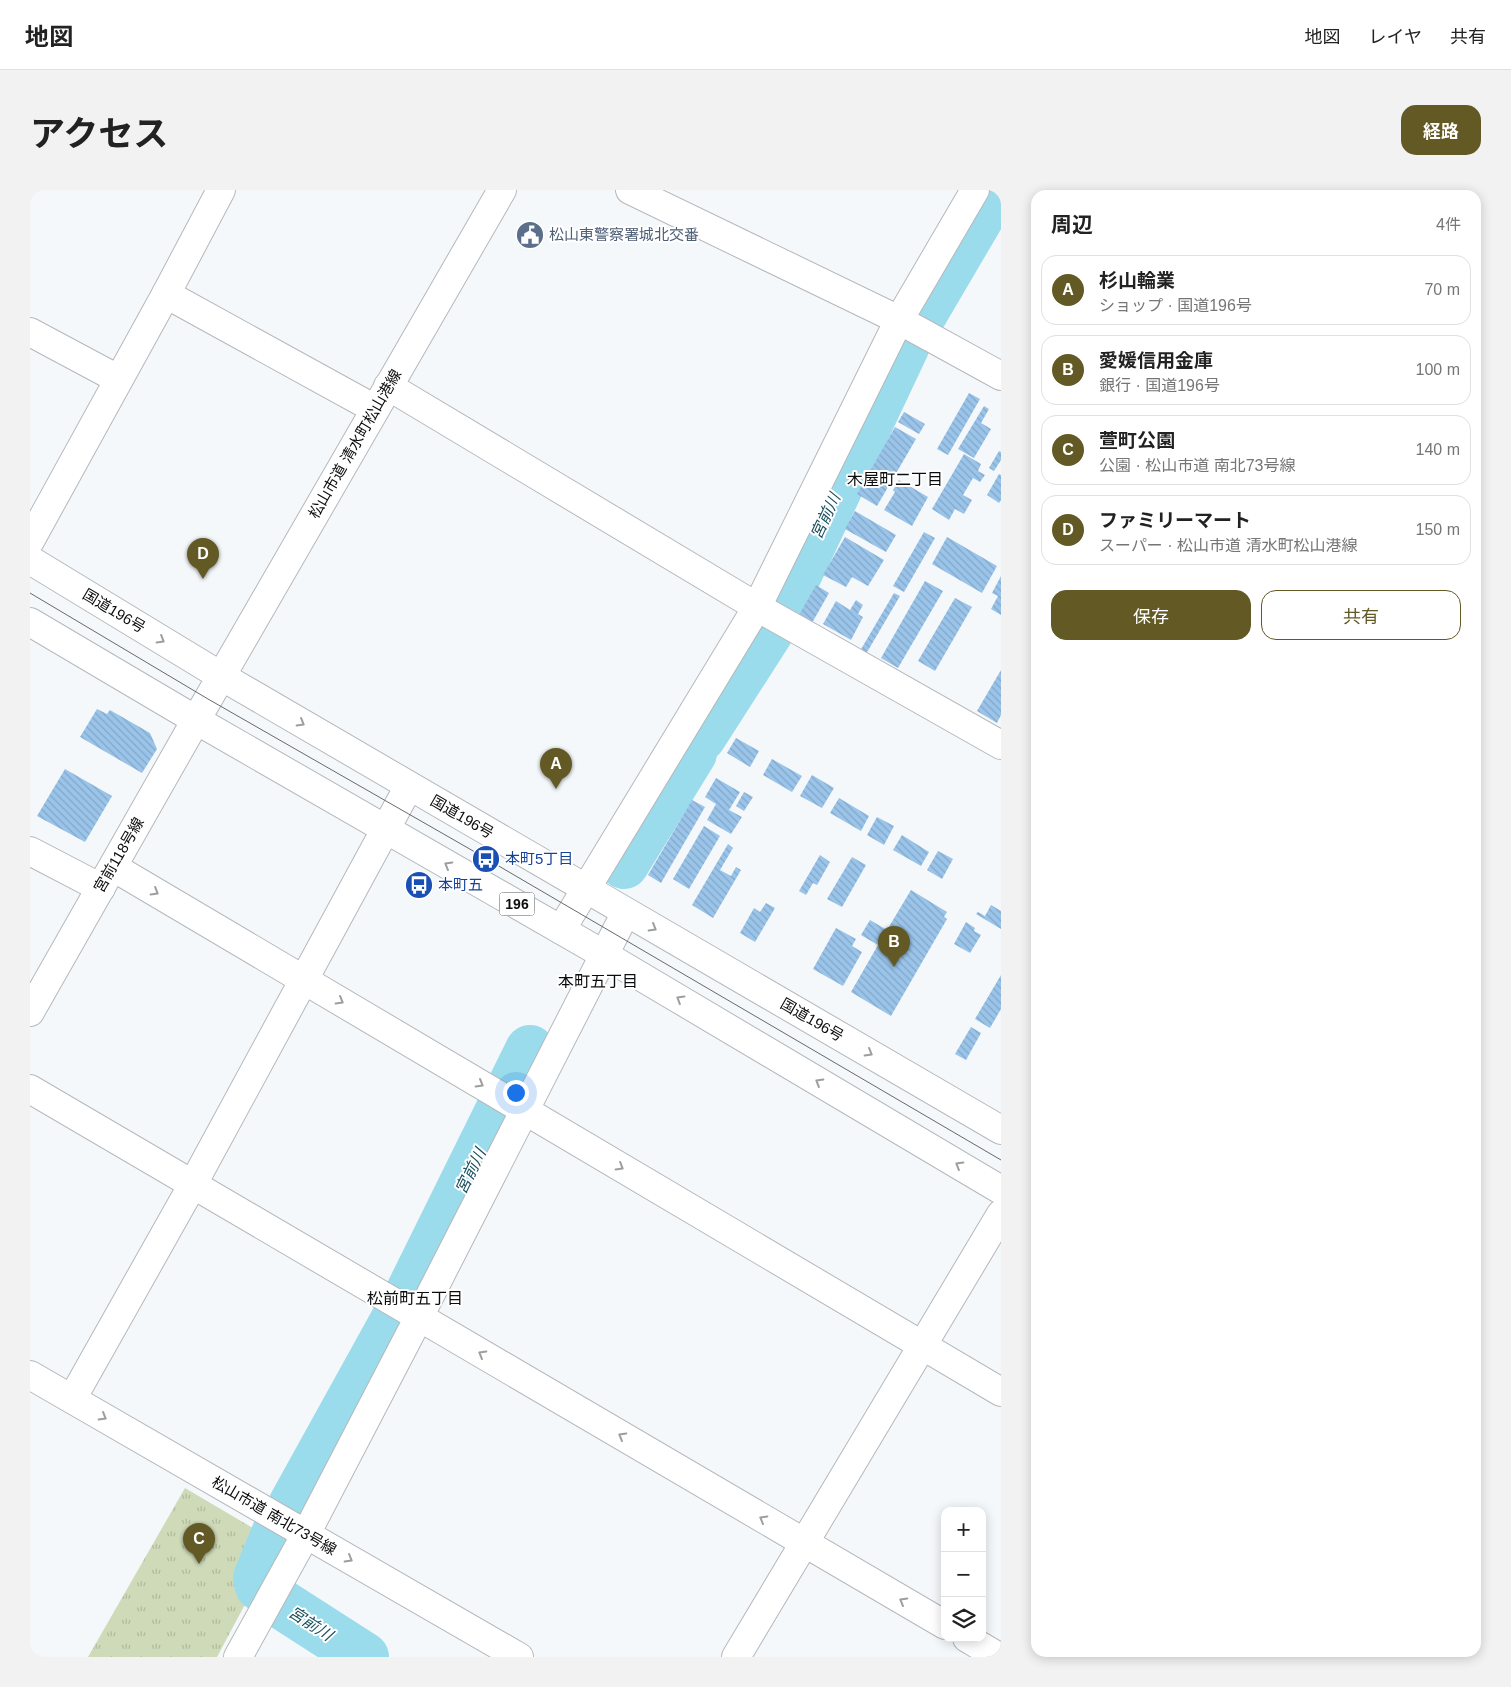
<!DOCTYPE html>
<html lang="ja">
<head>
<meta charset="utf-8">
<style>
  body { margin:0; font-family:Helvetica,"Noto Sans JP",sans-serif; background:#f2f2f2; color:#222 }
  .controls { position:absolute; right:15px; bottom:15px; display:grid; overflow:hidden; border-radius:10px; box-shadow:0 2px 12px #0003 }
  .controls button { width:45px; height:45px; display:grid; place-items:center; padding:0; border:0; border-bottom:1px solid #e0e0e0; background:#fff; color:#222; font:25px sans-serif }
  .you { position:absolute; left:485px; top:902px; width:18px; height:18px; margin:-12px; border:4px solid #fff; border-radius:50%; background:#1a73e8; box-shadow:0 0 0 8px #1a73e833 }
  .badge { display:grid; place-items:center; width:32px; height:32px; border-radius:50%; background:#625925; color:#fff; font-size:16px; font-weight:700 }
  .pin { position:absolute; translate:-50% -41px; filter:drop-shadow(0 1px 2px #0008) }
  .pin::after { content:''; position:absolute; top:26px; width:18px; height:15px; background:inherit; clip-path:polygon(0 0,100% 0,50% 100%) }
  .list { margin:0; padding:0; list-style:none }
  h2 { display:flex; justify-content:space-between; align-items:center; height:65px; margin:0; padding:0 20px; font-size:21px }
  h2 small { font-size:16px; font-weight:400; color:#767676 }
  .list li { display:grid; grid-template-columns:32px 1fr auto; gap:15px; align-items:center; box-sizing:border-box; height:70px; margin:0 10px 10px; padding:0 10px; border:1px solid #e0e0e0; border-radius:15px }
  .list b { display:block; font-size:19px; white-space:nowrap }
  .list p { margin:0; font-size:16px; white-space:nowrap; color:#767676 }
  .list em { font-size:16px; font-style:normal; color:#767676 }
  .actions { display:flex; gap:10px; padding:15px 20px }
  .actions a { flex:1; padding:11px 0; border:1px solid #625925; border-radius:15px; text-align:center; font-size:18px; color:#625925 }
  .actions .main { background:#625925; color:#fff }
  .icon { flex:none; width:28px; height:28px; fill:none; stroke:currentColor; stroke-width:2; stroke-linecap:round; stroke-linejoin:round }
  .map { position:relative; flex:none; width:971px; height:1467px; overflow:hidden; border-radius:15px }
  header { display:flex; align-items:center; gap:30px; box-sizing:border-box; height:70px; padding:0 25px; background:#fff; border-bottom:1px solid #e0e0e0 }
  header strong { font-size:24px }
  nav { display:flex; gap:28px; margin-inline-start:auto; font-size:18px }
  .intro { display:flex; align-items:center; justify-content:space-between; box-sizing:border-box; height:120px; padding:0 30px }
  h1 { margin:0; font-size:35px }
  .button { padding:12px 22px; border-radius:15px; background:#625925; color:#fff; font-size:18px; font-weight:700 }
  main { display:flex; gap:30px; padding:0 30px }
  aside { flex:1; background:#fff; border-radius:15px; box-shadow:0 2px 12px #0003 }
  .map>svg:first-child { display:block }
  .park { fill:url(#park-tufts) }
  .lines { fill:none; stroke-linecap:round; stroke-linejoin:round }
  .river { stroke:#9adbec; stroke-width:50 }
  .building { fill:url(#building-back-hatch) }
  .street-casing { stroke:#b5b8bc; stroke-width:30 }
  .secondary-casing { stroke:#b5b8bc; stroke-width:30 }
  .highway-casing { stroke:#b5b8bc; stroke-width:30 }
  .street { stroke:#fff; stroke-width:28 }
  .secondary { stroke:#fff; stroke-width:28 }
  .highway { stroke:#fff; stroke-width:28 }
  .tram { stroke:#67696b; stroke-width:1 }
  .oneway { stroke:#9d9e9e }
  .labels { text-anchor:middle; stroke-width:4; stroke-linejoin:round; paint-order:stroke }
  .shield { fill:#fff; stroke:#545556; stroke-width:1 }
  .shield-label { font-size:14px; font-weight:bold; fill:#0b0c0d }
  .service-label { font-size:15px; fill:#4e5e75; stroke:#fff; text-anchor:start }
  .street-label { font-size:15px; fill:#0b0c0d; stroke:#fff }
  .transit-label { font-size:15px; fill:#164399; stroke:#fff; text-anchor:start }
  .neighbourhood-label { font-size:16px; fill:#0b0c0d; stroke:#fff }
  .water-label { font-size:16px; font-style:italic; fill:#1a505d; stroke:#fff }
</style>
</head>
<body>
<header>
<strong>地図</strong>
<nav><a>地図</a><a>レイヤ</a><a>共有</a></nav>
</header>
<div class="intro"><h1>アクセス</h1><a class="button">経路</a></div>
<main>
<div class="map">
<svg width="971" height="1467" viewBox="0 0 971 1467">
  <defs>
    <pattern id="park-tufts" width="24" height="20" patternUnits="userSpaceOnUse" patternTransform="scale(1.25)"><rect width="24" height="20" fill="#cfdab9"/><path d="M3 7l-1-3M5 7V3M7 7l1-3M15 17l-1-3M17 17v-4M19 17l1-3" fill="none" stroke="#b0ba9e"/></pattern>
    <pattern id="building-back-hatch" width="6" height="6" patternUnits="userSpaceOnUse" patternTransform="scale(1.25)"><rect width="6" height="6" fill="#9ac4e9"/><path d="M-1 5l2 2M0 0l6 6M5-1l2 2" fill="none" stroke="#83a7c7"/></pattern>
  </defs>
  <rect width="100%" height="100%" fill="#f4f8fb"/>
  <polygon class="park" points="155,1298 233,1344 220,1405 187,1467 58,1467"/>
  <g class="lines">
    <g class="river">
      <polyline points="891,126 965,0"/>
      <polyline points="753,414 875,155"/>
      <polyline points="671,547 739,441"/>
      <polyline points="594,674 662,563"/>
      <polyline points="380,1103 500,860"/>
      <polyline points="263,1315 367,1127"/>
      <polyline points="230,1396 228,1388 246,1344"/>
      <polyline points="253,1415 334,1467"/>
    </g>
  </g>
  <g class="building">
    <polygon points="939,203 950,209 918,265 907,259"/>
    <polygon points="954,216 959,219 951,233 961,239 944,268 928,259"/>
    <polygon points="874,222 895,234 889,244 868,232"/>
    <polygon points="865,237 886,249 847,316 827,304"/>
    <polygon points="969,261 971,262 971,270 964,281 959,278"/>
    <polygon points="934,264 951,274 948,281 955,285 950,292 943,288 933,305 942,310 934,324 925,319 919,330 902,319"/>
    <polygon points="969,284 971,285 971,310 969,313 957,305"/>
    <polygon points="869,290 898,307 882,336 854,320 865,302 863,300"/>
    <polygon points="825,321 866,345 856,362 815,339"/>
    <polygon points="894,342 905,348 874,402 863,396"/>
    <polygon points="815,347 854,370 838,396 822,387 816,397 793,385"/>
    <polygon points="917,347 967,376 952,403 902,374"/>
    <polygon points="971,386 971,425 961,419 968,406 962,403"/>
    <polygon points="895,391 913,401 868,478 851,468"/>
    <polygon points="786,395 799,403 782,433 769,425"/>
    <polygon points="864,403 870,406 836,464 830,461"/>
    <polygon points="925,408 942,417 905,481 888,471"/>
    <polygon points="826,410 833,415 828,424 833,427 821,450 793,434 806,411 820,420"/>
    <polygon points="971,480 971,525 967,533 947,521"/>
    <polygon points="67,519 77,524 80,520 120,543 127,559 112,583 50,547"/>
    <polygon points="706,548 729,561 720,577 697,563"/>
    <polygon points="742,569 772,586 762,602 733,585"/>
    <polygon points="35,579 82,606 55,652 7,626"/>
    <polygon points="782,585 804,598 792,618 770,606"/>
    <polygon points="686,588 710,602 699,620 712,627 701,644 677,630 686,614 675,607"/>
    <polygon points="714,602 723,607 714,621 706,616"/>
    <polygon points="809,608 839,626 831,641 800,623"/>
    <polygon points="662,610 675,617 631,693 618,685"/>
    <polygon points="847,627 864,636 854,655 837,645"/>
    <polygon points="674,636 690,646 659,699 643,689"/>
    <polygon points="872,645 899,662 891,676 863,660"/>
    <polygon points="698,654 703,658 690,680 701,686 706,677 711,680 683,728 662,715"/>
    <polygon points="908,661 923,669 912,689 897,680"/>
    <polygon points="790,665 800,672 787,695 783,693 776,705 769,701"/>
    <polygon points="822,667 836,675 812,717 797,709"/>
    <polygon points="881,700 917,722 914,727 917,729 861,826 821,802 848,755 831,745 840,730 857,740"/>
    <polygon points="736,713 745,718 725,752 710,743 724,718 730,722"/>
    <polygon points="961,715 971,721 971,739 946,724 948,722 955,726"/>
    <polygon points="936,732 945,738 944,741 951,745 940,763 924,754"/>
    <polygon points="806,738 826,749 822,756 832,762 813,796 783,779"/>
    <polygon points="971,785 971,819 960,838 945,829"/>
    <polygon points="941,837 951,843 936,870 925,864"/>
  </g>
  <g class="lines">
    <defs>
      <g id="street">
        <polyline points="600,0 869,130 971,186"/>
        <polyline points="136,104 345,219"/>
        <polyline points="0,142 88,189"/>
        <polyline points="358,196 727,417 971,555"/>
        <polyline points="0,351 136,104 191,0"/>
        <polyline points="0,661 71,698"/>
        <polyline points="83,677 971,1202"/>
        <polyline points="531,740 727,417 869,130 945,0"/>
        <polyline points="0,899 915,1435"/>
        <polyline points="0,1185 489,1467"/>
        <polyline points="42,1209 163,994 379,596"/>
        <polyline points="937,1448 969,1467"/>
        <polyline points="208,1467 276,1344 389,1127 596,722"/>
        <polyline points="706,1467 971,1024"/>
      </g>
      <polyline id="secondary" points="0,822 166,530 472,0"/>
      <g id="highway">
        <polyline points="0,370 191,486 971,940"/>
        <polyline points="0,432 166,530 573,764 971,1000"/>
      </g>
    </defs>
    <use href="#street" class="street-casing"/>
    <use href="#secondary" class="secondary-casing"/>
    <use href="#highway" class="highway-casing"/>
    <use href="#street" class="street"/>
    <use href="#secondary" class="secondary"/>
    <use href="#highway" class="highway"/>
    <g class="tram">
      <polyline points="0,403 178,509 438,658 971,970"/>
      <polyline points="0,1463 8,1467"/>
    </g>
  </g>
  <defs><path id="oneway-chevron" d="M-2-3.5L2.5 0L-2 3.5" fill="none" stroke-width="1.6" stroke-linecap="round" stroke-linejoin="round" transform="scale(1.25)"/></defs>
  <g class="oneway">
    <use href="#oneway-chevron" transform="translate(131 450) rotate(31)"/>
    <use href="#oneway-chevron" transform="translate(271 533) rotate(30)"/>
    <use href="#oneway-chevron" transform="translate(418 675) rotate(-150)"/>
    <use href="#oneway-chevron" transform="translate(125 702) rotate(31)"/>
    <use href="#oneway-chevron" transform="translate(623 738) rotate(30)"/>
    <use href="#oneway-chevron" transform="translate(650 809) rotate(-149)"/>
    <use href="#oneway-chevron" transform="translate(310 811) rotate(30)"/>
    <use href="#oneway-chevron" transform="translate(839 863) rotate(30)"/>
    <use href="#oneway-chevron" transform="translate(789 892) rotate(-149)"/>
    <use href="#oneway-chevron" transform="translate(450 894) rotate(30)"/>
    <use href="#oneway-chevron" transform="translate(929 975) rotate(-149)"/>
    <use href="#oneway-chevron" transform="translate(590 977) rotate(31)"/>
    <use href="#oneway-chevron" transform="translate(452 1164) rotate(-150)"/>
    <use href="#oneway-chevron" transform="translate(73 1227) rotate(30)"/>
    <use href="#oneway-chevron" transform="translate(592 1246) rotate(-150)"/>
    <use href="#oneway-chevron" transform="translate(733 1329) rotate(-150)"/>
    <use href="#oneway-chevron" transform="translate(319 1369) rotate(30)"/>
    <use href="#oneway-chevron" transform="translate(873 1411) rotate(-150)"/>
  </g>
  <defs>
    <symbol id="civic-disc" viewBox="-11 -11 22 22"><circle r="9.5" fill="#5c6f8a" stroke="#fff"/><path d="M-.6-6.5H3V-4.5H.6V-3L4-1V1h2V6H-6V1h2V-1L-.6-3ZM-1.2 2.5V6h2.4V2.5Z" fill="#fff"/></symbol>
    <symbol id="bus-disc" viewBox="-11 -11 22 22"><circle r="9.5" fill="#1a4fb4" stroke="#fff"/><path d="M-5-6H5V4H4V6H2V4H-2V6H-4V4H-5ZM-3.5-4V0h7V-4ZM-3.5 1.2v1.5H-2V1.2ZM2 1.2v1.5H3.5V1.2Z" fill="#fff"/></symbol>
  </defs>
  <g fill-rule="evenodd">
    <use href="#civic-disc" x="484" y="29" width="32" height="32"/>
    <use href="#bus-disc" x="440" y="653" width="32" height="32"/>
    <use href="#bus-disc" x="373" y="679" width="32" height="32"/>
  </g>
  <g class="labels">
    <rect class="shield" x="469.5" y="702.5" width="35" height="23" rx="4"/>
    <g class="shield-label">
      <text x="487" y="719">196</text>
    </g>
    <g class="service-label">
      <text x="519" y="50">松山東警察署城北交番</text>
    </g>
    <g class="street-label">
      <text transform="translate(325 254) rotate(-60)" y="5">松山市道 清水町松山港線</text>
      <text transform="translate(84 421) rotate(31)" y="5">国道196号</text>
      <text transform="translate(432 627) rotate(30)" y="5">国道196号</text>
      <text transform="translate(89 665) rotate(-60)" y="5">宮前118号線</text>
      <text transform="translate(782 830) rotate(30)" y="5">国道196号</text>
      <text transform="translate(244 1326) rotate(30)" y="5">松山市道 南北73号線</text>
    </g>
    <g class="transit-label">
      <text x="475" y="674">本町5丁目</text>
      <text x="408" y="700">本町五</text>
    </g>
    <g class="neighbourhood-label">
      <text x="865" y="295">木屋町二丁目</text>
      <text x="568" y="797">本町五丁目</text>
      <text x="385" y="1114">松前町五丁目</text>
    </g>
    <g class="water-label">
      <text transform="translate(795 326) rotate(-65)" y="6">宮前川</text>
      <text transform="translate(440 981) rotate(-64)" y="6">宮前川</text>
      <text transform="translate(281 1433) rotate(33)" y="6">宮前川</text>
    </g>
  </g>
</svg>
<div class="controls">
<button>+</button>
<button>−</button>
<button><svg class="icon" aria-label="layers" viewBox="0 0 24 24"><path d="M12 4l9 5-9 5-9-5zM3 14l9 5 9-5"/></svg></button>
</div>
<div class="you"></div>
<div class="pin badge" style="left:526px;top:599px">A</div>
<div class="pin badge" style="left:864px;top:777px">B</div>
<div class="pin badge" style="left:169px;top:1374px">C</div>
<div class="pin badge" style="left:173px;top:389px">D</div>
</div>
<aside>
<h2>周辺<small>4件</small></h2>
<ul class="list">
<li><span class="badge">A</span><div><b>杉山輪業</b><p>ショップ · 国道196号</p></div><em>70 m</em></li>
<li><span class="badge">B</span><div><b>愛媛信用金庫</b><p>銀行 · 国道196号</p></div><em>100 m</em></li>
<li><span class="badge">C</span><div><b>萱町公園</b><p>公園 · 松山市道 南北73号線</p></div><em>140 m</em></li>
<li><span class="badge">D</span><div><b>ファミリーマート</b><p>スーパー · 松山市道 清水町松山港線</p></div><em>150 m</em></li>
</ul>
<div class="actions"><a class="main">保存</a><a>共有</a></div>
</aside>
</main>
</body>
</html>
